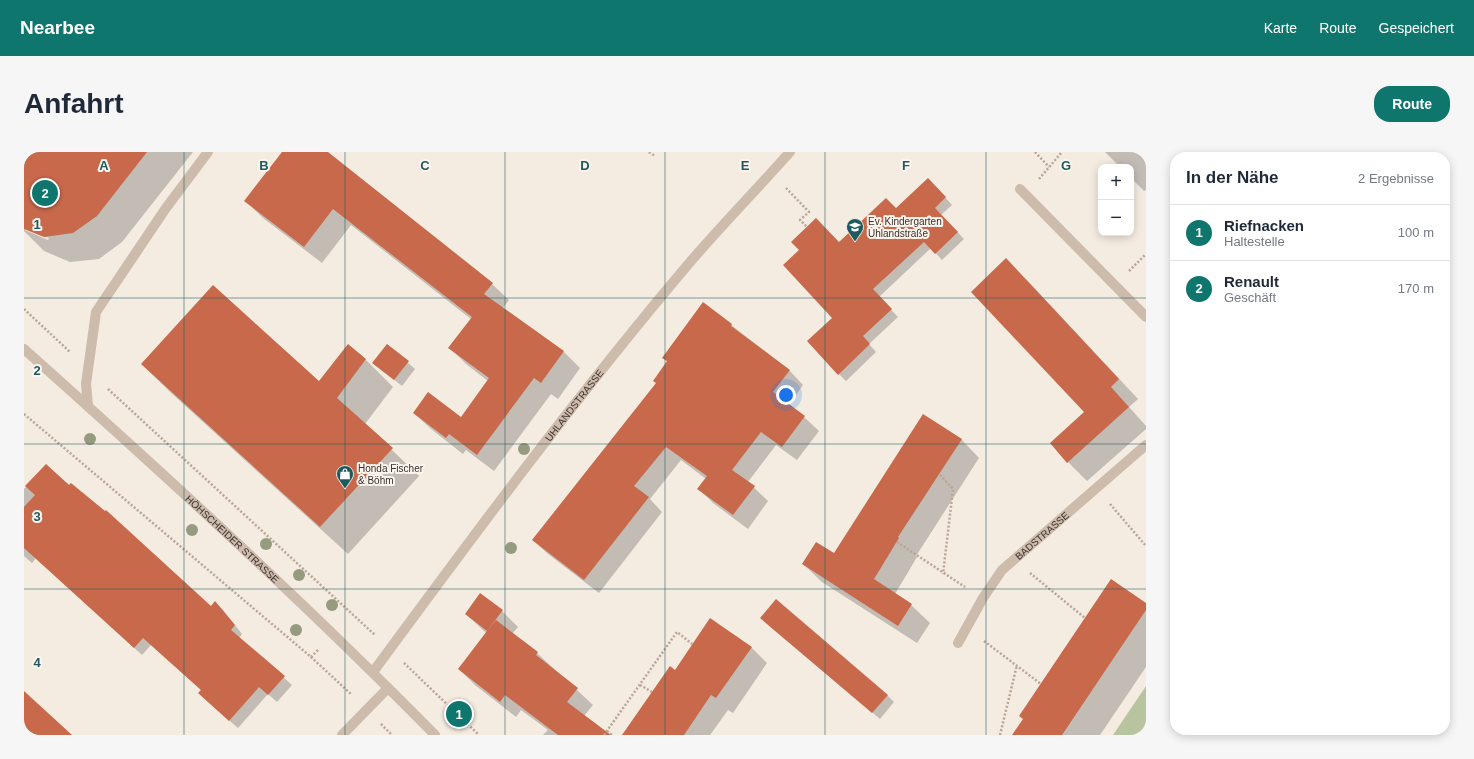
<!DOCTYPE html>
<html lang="de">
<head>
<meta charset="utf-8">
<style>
  body { margin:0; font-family:Helvetica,sans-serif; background:#f6f6f7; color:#1f2937 }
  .controls { position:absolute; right:12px; top:12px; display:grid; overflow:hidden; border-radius:8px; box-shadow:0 2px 10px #0003 }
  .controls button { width:36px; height:36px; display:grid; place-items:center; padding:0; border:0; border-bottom:1px solid #e0e1e3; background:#fff; color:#1f2937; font:20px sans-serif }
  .you { position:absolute; left:762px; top:243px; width:14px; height:14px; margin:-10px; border:3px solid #fff; border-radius:50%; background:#1a73e8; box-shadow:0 0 0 6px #1a73e833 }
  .badge { display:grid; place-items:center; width:26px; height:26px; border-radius:50%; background:#0f766e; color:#fff; font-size:13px; font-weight:700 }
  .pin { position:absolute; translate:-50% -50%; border:2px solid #fff; box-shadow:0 1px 4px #0006 }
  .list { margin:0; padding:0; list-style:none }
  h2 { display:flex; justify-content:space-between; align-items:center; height:52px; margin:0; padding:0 16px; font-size:17px }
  h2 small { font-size:13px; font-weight:400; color:#747a83 }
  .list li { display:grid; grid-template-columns:26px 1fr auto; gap:12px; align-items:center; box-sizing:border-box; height:56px; padding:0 16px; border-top:1px solid #e0e1e3 }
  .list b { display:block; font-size:15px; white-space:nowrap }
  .list p { margin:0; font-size:13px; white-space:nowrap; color:#747a83 }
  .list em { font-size:13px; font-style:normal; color:#747a83 }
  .map { position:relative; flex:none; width:1122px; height:583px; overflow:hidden; border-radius:16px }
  header { display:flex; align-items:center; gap:24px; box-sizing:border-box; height:56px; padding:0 20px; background:#0f766e; color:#fff }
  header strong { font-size:19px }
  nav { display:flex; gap:22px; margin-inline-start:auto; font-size:14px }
  .intro { display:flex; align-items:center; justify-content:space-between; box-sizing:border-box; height:96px; padding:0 24px }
  h1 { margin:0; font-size:28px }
  .button { padding:10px 18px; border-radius:16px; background:#0f766e; color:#fff; font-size:14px; font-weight:700 }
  main { display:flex; gap:24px; padding:0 24px }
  aside { flex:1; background:#fff; border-radius:16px; box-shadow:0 2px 10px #0003 }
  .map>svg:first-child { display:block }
  .green { fill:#b8c4a0 }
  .shadow { fill:#0003; fill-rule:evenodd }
  .building { fill:#c8694b }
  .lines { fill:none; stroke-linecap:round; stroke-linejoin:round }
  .path { stroke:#b9a596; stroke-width:2.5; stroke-dasharray:2 2; stroke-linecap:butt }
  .service { stroke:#cdbbac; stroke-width:10 }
  .minor { stroke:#cdbbac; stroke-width:10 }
  .tertiary { stroke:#cdbbac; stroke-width:10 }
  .tree { fill:#969b7f }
  .grid { fill:none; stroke:#1f5a5e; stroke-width:1; stroke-opacity:0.55 }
  .labels { text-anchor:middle; stroke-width:4; stroke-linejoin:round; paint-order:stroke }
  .poi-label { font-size:10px; fill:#3b302b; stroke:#fbf5ee; text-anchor:start }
  .street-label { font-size:10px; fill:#3b302b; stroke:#fbf5ee }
  .grid-label { font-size:13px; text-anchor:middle; font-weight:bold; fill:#1f5a5e; stroke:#fbf5ee; stroke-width:4; stroke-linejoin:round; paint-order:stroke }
</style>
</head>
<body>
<header>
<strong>Nearbee</strong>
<nav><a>Karte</a><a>Route</a><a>Gespeichert</a></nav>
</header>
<div class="intro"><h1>Anfahrt</h1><a class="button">Route</a></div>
<main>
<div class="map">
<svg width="1122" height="583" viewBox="0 0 1122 583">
  <rect width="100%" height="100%" fill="#f4ebe1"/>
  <polygon class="green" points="1122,534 1122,583 1089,583"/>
  <g class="shadow">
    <path d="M0,0h169l-71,90 -23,17 -29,3 -26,-11 -20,-20zM1,76l24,10 -1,2 -23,-10z"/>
    <polygon points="259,0 300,0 468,132 485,148 479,156 539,199 556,216 534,247 527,242 470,319 442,298 439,302 407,277 390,261 437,267 464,229 442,212 425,195 447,167 327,73 298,111 239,66 222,49"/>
    <polygon points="1081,0 1122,0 1122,38 1120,39 1107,26 1107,15 1096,15"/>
    <polygon points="911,34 928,53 917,63 940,87 918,108 907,96 855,145 874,165 845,192 852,200 822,229 815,222 809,166 815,92"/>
    <polygon points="1002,127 1114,247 1105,255 1122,274 1122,277 1063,329 1044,310 1061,260"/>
    <polygon points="680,152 765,218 779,233 765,253 780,265 795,279 773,308 752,293 724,330 744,349 724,377 689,351 675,337 682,327 657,308 626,347 638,360 575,441 524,402 509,388 633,232 644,210 640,206"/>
    <polygon points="363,193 391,217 378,234 349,211"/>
    <polygon points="324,194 342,208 369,235 341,272 395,324 324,402 145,239 118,212 295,231"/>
    <polygon points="937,287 955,306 892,404 893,405 871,442 887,453 906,471 893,491 798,430 779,412 810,403"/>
    <polygon points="22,313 187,456 191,450 199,458 218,482 215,486 268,533 253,550 244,542 214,576 183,549 178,539 127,493 118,503 12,406 8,411 0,404 0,337"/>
    <polygon points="1122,452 1122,515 1076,583 989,583"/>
    <polygon points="478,459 494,475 488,482 513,501 569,553 560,564 586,583 519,583 524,578 497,558 492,565 451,533 435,517 462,481 442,462"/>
    <polygon points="744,473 863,543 870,550 856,567"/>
    <polygon points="727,495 743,511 709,561 704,558 686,583 600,583 651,519"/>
  </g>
  <g class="building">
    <polygon points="0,0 123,0 73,64 49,81 20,85 0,77"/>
    <polygon points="258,0 304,0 469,131 460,142 540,199 517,231 510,226 453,303 425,282 422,286 389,261 404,240 437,265 465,226 424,196 448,165 309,57 280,95 220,49"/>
    <polygon points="904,26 922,45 911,56 934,80 911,102 900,90 849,137 868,157 839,184 846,192 814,223 783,189 808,166 759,113 775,98 767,90 792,66 815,90 862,46 872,56"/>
    <polygon points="982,106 1095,227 1087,235 1105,255 1043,311 1026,291 1060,260 947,140"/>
    <polygon points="189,133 295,229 324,192 342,207 313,246 369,296 296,375 117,212"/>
    <polygon points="679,150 708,172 707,174 766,218 749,240 781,264 758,295 737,280 708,318 731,334 709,363 673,337 683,324 642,295 610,334 625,345 560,428 508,388 632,231 629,229 643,209 638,206"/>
    <polygon points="363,192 385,209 370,228 348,211"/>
    <polygon points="899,262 938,287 874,385 875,386 850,427 888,452 874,474 778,412 792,390 810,401"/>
    <polygon points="22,312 45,333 47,331 81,359 82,358 187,454 191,449 211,473 207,478 261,524 244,543 235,535 205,569 174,541 177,538 119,486 110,496 0,396 0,355 11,343 1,334"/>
    <polygon points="1087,427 1122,451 1122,458 1038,583 988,583 999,567 995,564"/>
    <polygon points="456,441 479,458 463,479 472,468 514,500 512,503 554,536 543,550 587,583 534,583 481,543 476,550 434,517 463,479 441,462"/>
    <polygon points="752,447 864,543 848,561 736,466"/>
    <polygon points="686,466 728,495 692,546 687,543 660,583 598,583 646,514 651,518"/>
    <polygon points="0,539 48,583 0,583"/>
  </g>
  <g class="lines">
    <g class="path">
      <polyline points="625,0 631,4"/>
      <polyline points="1011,0 1025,15"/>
      <polyline points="1015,27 1038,0"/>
      <polyline points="762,36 785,60 776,68 783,75"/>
      <polyline points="1105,119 1122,102"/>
      <polyline points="0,157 46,200"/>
      <polyline points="84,237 351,483"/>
      <polyline points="0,262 287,505 294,498"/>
      <polyline points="916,323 929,337 919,422"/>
      <polyline points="1086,352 1122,394"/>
      <polyline points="873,390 941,435"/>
      <polyline points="1006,421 1061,466"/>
      <polyline points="960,489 1017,532"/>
      <polyline points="287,505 328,543"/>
      <polyline points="380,511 455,583"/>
      <polyline points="616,533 628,540"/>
      <polyline points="357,572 368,583"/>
      <polyline points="583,579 588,583"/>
      <polyline points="580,583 653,480 668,492"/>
      <polyline points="976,583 993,513"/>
    </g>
    <polyline class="service" points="64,254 62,232 72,160 142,56 184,0"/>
    <g class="minor">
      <polyline points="996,37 1122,165"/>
      <path id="s1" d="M934,491l25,-45 19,-28 144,-125"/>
      <path id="s2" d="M349,520c103,-140 206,-279 318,-411 32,-37 66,-72 99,-109"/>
      <polyline points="318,583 364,536"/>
    </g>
    <path class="tertiary" id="s3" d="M0,197c140,125 279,252 411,386"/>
  </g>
  <g class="tree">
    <circle cx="66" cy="287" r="6"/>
    <circle cx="500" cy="297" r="6"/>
    <circle cx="168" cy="378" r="6"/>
    <circle cx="242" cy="392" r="6"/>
    <circle cx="487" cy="396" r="6"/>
    <circle cx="275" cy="423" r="6"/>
    <circle cx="308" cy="453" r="6"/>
    <circle cx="272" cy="478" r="6"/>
  </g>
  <path class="grid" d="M160,0v583M321,0v583M481,0v583M641,0v583M801,0v583M962,0v583M0,146h1122M0,292h1122M0,437h1122"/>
  <defs>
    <symbol id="school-pin" viewBox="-11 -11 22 30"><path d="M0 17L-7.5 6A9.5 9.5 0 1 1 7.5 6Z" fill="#1f5a5e" stroke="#fbf5ee"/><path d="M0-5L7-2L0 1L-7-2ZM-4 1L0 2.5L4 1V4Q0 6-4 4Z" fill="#fff"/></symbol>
    <symbol id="shop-pin" viewBox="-11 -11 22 30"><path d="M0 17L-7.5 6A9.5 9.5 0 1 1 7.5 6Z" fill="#1f5a5e" stroke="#fbf5ee"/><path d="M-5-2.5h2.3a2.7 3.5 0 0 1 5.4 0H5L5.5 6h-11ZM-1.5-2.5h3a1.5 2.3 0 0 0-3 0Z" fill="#fff"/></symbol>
  </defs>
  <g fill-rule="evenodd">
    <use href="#school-pin" x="821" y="65" width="20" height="27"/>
    <use href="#shop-pin" x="311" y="312" width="20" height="27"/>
  </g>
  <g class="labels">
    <g class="poi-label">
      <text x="844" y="73">Ev. Kindergarten<tspan x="844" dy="12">Uhlandstraße</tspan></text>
      <text x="334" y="320">Honda Fischer<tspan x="334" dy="12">&amp; Böhm</tspan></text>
    </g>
    <g class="street-label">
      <text dy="4" stroke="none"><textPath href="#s2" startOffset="334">UHLANDSTRASSE</textPath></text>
      <text dy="4" stroke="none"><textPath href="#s1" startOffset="138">BADSTRASSE</textPath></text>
      <text dy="4" stroke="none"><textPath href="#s3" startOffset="282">HÖHSCHEIDER STRASSE</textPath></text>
    </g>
  </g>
  <g class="grid-label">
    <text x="80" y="18">A</text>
    <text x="240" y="18">B</text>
    <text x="401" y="18">C</text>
    <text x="561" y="18">D</text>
    <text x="721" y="18">E</text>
    <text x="882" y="18">F</text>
    <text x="1042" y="18">G</text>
    <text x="13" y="77">1</text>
    <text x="13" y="223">2</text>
    <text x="13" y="369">3</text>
    <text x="13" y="515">4</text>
  </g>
</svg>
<div class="controls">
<button>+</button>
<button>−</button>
</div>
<div class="you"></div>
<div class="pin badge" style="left:435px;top:562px">1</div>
<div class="pin badge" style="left:21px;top:41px">2</div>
</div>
<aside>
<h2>In der Nähe<small>2 Ergebnisse</small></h2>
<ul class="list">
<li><span class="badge">1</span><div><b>Riefnacken</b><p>Haltestelle</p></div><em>100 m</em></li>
<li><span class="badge">2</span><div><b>Renault</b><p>Geschäft</p></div><em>170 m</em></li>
</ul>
</aside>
</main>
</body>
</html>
